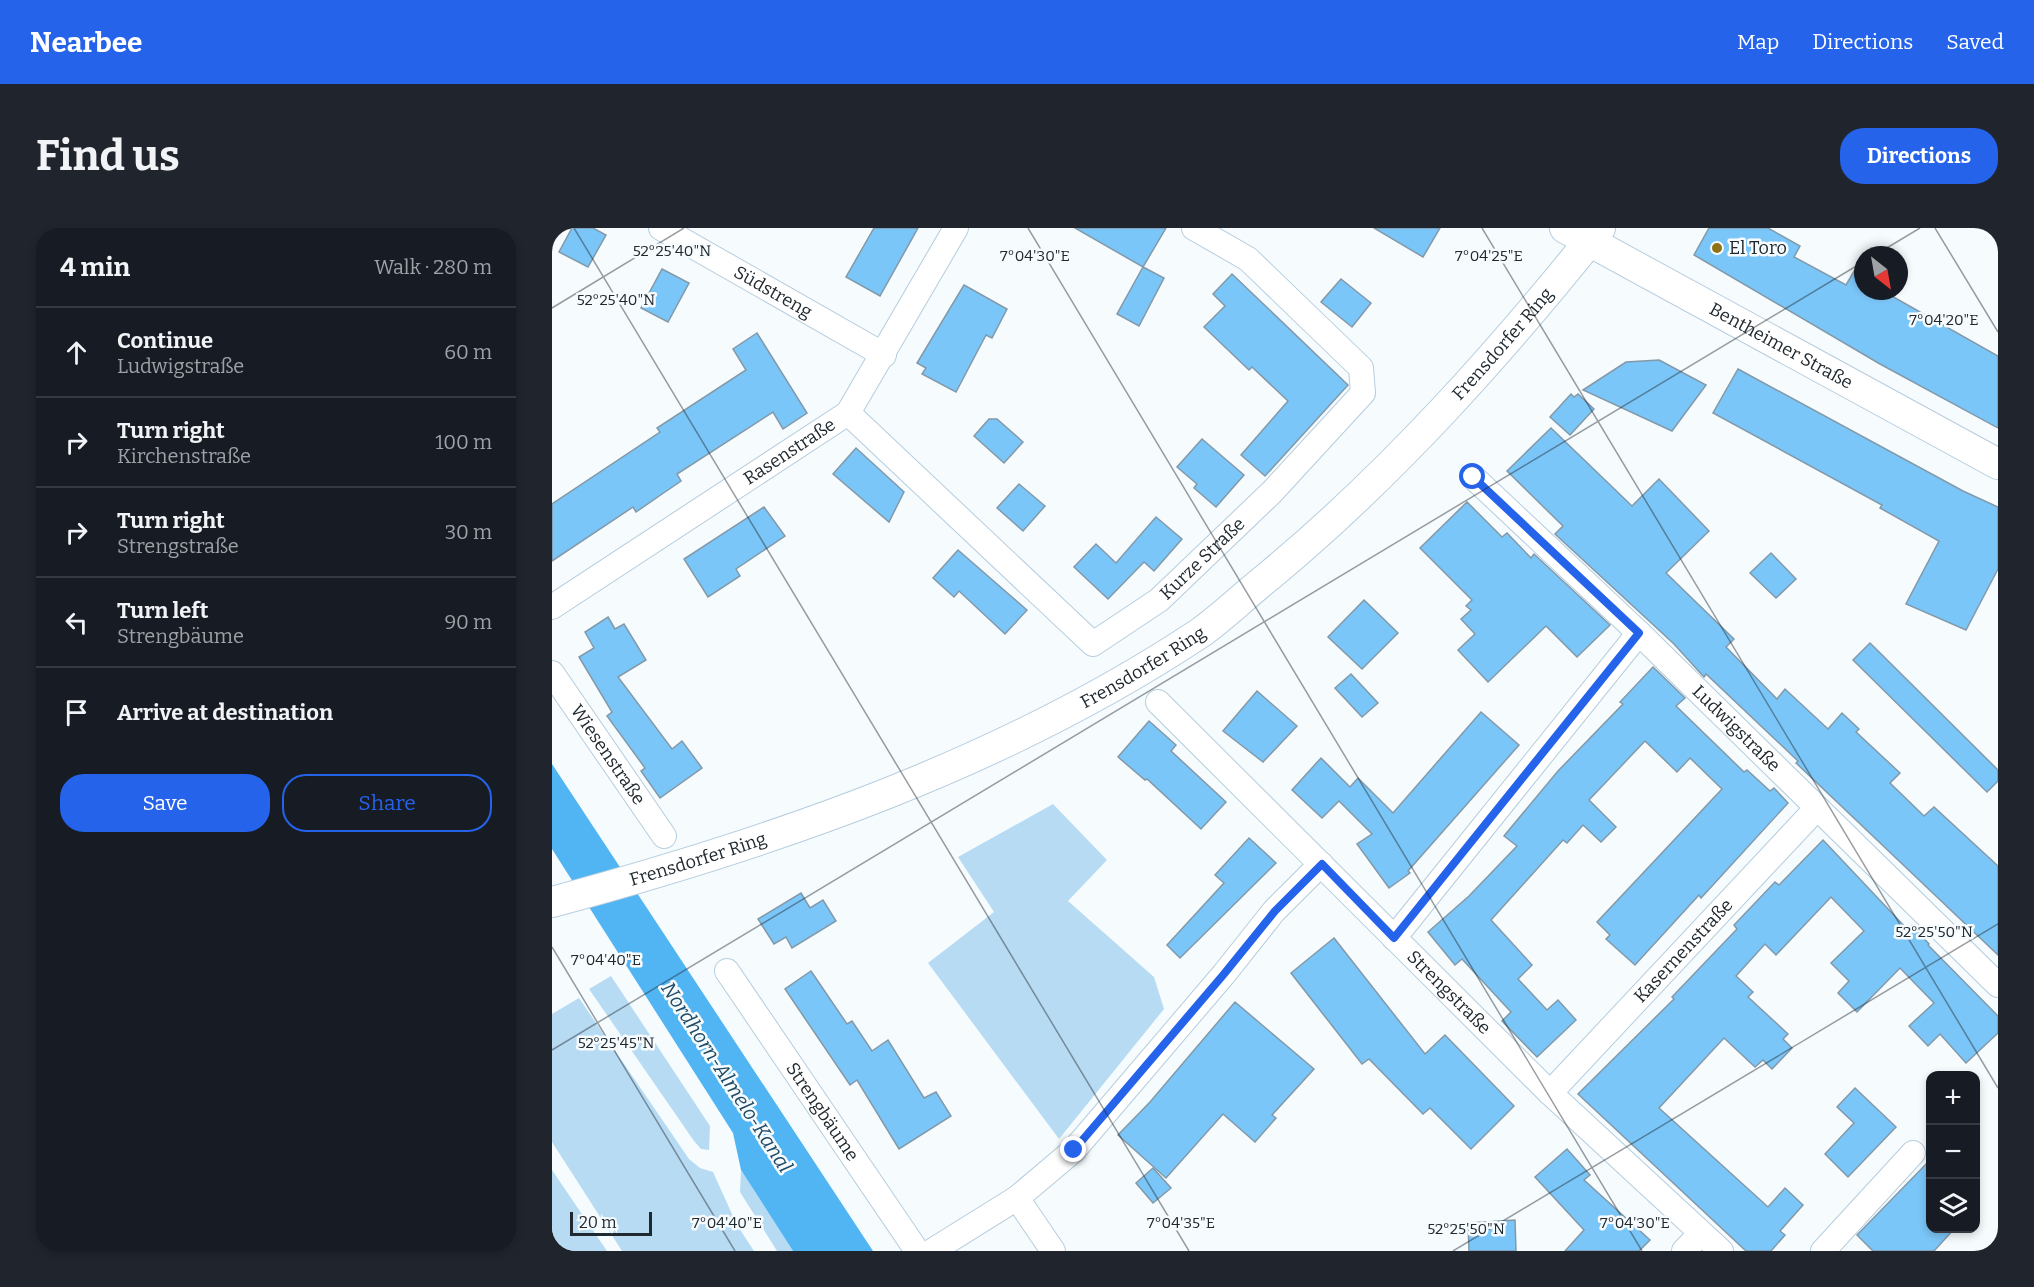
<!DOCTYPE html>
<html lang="en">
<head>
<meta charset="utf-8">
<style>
  body { margin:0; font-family:Bitter,serif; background:#20242c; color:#f1f3f6 }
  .controls { position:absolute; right:18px; bottom:18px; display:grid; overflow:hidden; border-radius:12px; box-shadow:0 3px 9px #0003 }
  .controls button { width:54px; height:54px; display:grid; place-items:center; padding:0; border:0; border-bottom:2px solid #363941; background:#171b24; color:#f1f3f6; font:30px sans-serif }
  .compass { position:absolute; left:1302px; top:18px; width:54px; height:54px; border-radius:50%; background:#171b24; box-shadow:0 3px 9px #0003; rotate:149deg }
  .scale { position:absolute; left:18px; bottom:15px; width:82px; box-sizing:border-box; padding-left:6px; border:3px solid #20292f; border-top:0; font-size:16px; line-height:21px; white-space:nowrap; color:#20292f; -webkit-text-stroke:4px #f6fbfe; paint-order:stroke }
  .stop { position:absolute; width:18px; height:18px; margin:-14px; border:4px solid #2563eb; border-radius:50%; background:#fff }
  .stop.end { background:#2563eb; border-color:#fff; box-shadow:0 2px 6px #0008 }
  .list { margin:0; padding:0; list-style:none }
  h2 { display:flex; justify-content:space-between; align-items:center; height:78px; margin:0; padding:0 24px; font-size:26px }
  h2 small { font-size:20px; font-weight:400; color:#9ea1a6 }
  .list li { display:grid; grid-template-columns:39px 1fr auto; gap:18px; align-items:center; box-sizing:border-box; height:90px; padding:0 24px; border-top:2px solid #363941 }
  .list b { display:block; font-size:22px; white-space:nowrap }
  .list p { margin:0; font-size:20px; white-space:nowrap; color:#9ea1a6 }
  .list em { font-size:20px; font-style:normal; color:#9ea1a6 }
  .actions { display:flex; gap:12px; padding:18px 24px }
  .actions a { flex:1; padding:14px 0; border:2px solid #2563eb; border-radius:24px; text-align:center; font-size:21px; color:#2563eb }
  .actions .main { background:#2563eb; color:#fff }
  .icon { flex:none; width:33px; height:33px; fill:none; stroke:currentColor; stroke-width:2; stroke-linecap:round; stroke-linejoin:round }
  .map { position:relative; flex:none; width:1446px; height:1023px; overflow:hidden; border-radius:24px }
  header { display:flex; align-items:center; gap:36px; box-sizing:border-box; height:84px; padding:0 30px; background:#2563eb; color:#fff }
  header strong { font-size:28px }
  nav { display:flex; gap:33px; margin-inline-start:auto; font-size:21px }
  .intro { display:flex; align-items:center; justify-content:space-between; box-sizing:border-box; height:144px; padding:0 36px }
  h1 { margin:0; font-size:42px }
  .button { padding:15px 27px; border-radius:24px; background:#2563eb; color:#fff; font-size:21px; font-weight:700 }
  main { display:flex; gap:36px; padding:0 36px }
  aside { flex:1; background:#171b24; border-radius:24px; box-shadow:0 3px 9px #0003 }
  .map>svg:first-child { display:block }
  .green { fill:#b8dbf4 }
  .water { fill:#51b5f3 }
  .building { fill:#7bc6f8; stroke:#8299a9; stroke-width:1.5 }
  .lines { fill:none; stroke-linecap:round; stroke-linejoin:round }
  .minor-casing { stroke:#b5cdde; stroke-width:26 }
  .tertiary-casing { stroke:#b5cdde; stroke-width:32 }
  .minor { stroke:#fff; stroke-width:24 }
  .tertiary { stroke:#fff; stroke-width:30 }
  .route { stroke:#2563eb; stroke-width:8 }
  .ticks { fill:none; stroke:#20292f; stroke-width:1.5; stroke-opacity:0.45 }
  .poi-dot { fill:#8f7116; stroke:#f6fbfe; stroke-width:2 }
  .labels { text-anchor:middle; stroke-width:5; stroke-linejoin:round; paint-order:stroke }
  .poi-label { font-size:18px; fill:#20292f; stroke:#f6fbfe; text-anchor:start }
  .street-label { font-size:18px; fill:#20292f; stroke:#f6fbfe }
  .water-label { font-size:20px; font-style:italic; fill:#204963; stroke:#f6fbfe }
  .ticks-label { font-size:15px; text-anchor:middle; fill:#20292f; stroke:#f6fbfe; stroke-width:5; stroke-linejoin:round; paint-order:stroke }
</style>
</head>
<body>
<header>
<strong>Nearbee</strong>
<nav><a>Map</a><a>Directions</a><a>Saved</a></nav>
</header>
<div class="intro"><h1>Find us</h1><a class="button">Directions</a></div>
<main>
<aside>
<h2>4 min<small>Walk · 280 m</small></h2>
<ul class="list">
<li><svg class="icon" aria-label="ahead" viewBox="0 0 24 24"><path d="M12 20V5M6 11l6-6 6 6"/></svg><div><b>Continue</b><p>Ludwigstraße</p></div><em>60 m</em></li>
<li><svg class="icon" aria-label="right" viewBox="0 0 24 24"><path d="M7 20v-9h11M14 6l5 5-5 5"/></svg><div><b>Turn right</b><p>Kirchenstraße</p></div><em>100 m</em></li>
<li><svg class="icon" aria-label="right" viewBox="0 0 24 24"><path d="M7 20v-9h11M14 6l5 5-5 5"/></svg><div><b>Turn right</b><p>Strengstraße</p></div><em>30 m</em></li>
<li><svg class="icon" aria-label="left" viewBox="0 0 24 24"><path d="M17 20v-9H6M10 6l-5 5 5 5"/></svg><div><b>Turn left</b><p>Strengbäume</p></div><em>90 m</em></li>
<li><svg class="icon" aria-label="arrive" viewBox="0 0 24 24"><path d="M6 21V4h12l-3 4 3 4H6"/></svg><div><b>Arrive at destination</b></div></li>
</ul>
<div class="actions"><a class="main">Save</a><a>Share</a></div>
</aside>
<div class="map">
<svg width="1446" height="1023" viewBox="0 0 1446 1023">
  <rect width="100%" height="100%" fill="#f6fbfe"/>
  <g class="green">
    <polygon points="501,576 555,632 516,673 602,749 612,781 507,911 376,735 442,684 406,629"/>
    <polygon points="59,748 158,898 157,922 149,921 142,913 37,761"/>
    <polygon points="27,770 137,931 148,940 161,944 185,997 202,1023 70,1023 0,914 0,786"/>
    <polygon points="0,942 55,1023 0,1023"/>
    <polygon points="189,942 241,1023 225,1023 188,964"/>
  </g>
  <polygon class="water" points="0,536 321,1023 241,1023 189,942 181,905 0,621"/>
  <g class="building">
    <polygon points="20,0 41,0 54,7 36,39 7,24"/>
    <polygon points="322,0 366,0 328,68 294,49"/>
    <polygon points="523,0 614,0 591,39"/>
    <polygon points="822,0 888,0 871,29"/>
    <polygon points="1157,0 1216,0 1248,18 1242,29 1294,57 1311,28 1311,63 1331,63 1446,128 1446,200 1328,136 1142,27"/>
    <polygon points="591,39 612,50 587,98 565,86"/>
    <polygon points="110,41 137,55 116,94 89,80"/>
    <polygon points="680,46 796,157 713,248 689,227 736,173 700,139 697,142 652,99 673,78 661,66"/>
    <polygon points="789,51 819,75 800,99 769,74"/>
    <polygon points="412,57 455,81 440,110 434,107 404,164 370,146 374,140 365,135"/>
    <polygon points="205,105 255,185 231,201 221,184 125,246 129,253 113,264 84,284 81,279 0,333 0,276 108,204 105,200 194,142 181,121"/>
    <polygon points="1107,132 1154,157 1120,203 1031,162 1074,134"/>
    <polygon points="1186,141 1411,263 1446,279 1446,341 1414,402 1354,376 1387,313 1328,280 1330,277 1161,185"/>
    <polygon points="1019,166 1022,169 1026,166 1042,181 1018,207 998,189"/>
    <polygon points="437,191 445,191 471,214 452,235 422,208"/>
    <polygon points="999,200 1080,278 1107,251 1157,303 1114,345 1182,411 1174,419 1225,471 1233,461 1276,501 1290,485 1307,501 1304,504 1348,545 1338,555 1372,588 1382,579 1446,638 1446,727 1244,535 1246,533 1154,446 1152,449 1122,416 1003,306 1011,298 955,243"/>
    <polygon points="650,211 692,247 664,279 642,260 645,256 625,239"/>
    <polygon points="304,220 352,264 337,294 281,246"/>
    <polygon points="467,256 493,278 471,303 445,280"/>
    <polygon points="915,274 950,309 955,305 979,330 982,326 1058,397 1025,429 994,398 936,454 906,422 923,406 909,391 919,382 914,378 920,372 868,320"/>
    <polygon points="212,279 233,308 184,341 188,348 156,369 132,331"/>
    <polygon points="604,289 630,311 602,343 592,334 556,371 522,339 544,316 564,335"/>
    <polygon points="406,322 475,382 453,406 407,363 402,369 381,350"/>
    <polygon points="1219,325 1244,351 1224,370 1198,345"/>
    <polygon points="812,372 846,405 810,441 776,409"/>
    <polygon points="56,389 63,401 72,396 94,432 66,449 120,521 130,513 150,540 108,570 89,543 93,540 55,488 60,484 27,429 42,420 33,404"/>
    <polygon points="1318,415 1446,542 1446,553 1435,564 1301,432"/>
    <polygon points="1101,439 1133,470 1124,478 1192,544 1195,542 1218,563 1222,560 1236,575 1149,670 1147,667 1083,737 1054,711 1058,707 1045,694 1170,561 1138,530 1125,544 1093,513 1037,572 1064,599 1049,614 1031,597 1015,615 1011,612 939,692 980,737 966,751 995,782 1006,772 1024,792 985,829 950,793 959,784 910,731 903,737 876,704 917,668 965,618 952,608 1006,543 1071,476 1068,474"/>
    <polygon points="799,446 826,475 810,489 783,460"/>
    <polygon points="705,463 745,498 711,534 671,503"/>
    <polygon points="929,484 967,517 856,643 858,645 837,660 805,616 820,606 787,573 770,590 740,562 769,530 798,559 806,550 841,585"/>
    <polygon points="597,493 624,517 619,523 674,574 649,601 595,551 593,552 566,529"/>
    <polygon points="697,610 724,635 628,730 615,717 672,655 663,647"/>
    <polygon points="1271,612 1355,701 1360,697 1377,716 1376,717 1446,788 1446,805 1414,835 1388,806 1376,818 1357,798 1382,775 1348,740 1305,784 1286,765 1297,753 1279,735 1312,703 1279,669 1224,727 1213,716 1184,748 1201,764 1196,769 1236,806 1231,811 1240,820 1220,841 1211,832 1203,839 1172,810 1107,880 1216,979 1233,960 1251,977 1228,1003 1233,1007 1219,1023 1194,1023 1026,866 1122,771 1120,769 1185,701 1182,697 1223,654 1227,657"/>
    <polygon points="249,665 258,680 271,672 284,693 240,720 234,709 222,716 206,691"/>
    <polygon points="782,710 873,826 893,807 962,878 919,921 878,880 871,886 817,831 810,836 739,745"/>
    <polygon points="259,743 295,796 300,793 320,823 336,812 372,870 384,864 399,888 347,921 305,852 298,857 233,761"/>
    <polygon points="683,774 762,841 720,887 724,890 703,914 671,886 614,950 566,907 598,874"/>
    <polygon points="1303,860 1344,899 1296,949 1273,926 1302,895 1285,879"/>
    <polygon points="1015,921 1038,947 1032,952 1098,1012 1087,1023 1013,1023 1032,1002 983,949"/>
    <polygon points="1378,932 1378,1000 1403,1000 1382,1023 1321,1023 1305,1007"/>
    <polygon points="601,940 619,960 601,975 584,955"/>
    <polygon points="963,992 964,1023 917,1023 916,995"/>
  </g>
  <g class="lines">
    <defs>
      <g id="minor">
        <path id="s1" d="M109,0l223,127"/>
        <path id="s2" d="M296,185l245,231 66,-44 113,-108 91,-99 -2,-25 -113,-109 -54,-31"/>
        <path id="s3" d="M921,249l166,156 359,352"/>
        <path id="s4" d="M0,379l296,-194 108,-185"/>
        <path id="s5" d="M0,445l112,163"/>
        <path id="s6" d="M606,474l392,391 171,158"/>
        <polyline points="842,710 1087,405"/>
        <path id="s7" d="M175,743l190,280"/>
        <path id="s8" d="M998,865l267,-285"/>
        <polyline points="465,970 501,1023"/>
        <polyline points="380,1023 465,970 522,922 672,746 722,683 769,636"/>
        <polyline points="1132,1023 1148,1006"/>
        <polyline points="1271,1023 1361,925"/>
      </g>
      <g id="tertiary">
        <path id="s9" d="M1013,0l433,236"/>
        <path id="s10" d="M0,674c226,-61 452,-139 648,-269 24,-17 46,-39 69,-57 123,-102 231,-223 331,-348"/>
      </g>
    </defs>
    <use href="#minor" class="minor-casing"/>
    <use href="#tertiary" class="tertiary-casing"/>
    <use href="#minor" class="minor"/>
    <use href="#tertiary" class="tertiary"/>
  </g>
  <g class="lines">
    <polyline class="route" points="522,922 672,746 723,683 770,636 842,710 1087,405 921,249"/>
  </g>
  <path class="ticks" d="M22,0l615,1023M476,0l614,1023M930,0l516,860M1383,0l63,104M1323,27l45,-27M0,80l132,-80M0,719l183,304M0,822l1311,-788M901,1023l545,-327"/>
  <circle class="poi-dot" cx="1165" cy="20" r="6"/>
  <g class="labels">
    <g class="poi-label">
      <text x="1177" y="26">El Toro</text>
    </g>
    <g class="street-label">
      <text dy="6" stroke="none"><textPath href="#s1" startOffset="129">Südstreng</textPath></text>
      <text dy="6" stroke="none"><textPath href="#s10" startOffset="1124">Frensdorfer Ring</textPath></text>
      <text dy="6" stroke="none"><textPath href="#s9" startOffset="246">Bentheimer Straße</textPath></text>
      <text dy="6" stroke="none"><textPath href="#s4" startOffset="284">Rasenstraße</textPath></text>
      <text dy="6" stroke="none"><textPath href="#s2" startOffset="476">Kurze Straße</textPath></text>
      <text dy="6" stroke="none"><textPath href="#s10" startOffset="638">Frensdorfer Ring</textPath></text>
      <text dy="6" stroke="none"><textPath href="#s3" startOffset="364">Ludwigstraße</textPath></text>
      <text dy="6" stroke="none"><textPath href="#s5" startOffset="99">Wiesenstraße</textPath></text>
      <text dy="6" stroke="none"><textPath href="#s10" startOffset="152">Frensdorfer Ring</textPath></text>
      <text dy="6" stroke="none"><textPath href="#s8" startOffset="195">Kasernenstraße</textPath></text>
      <text dy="6" stroke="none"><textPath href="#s6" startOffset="411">Strengstraße</textPath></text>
      <text dy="6" stroke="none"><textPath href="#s7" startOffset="170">Strengbäume</textPath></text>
    </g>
    <g class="water-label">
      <text transform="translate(175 849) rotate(57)" y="7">Nordhorn-Almelo-Kanal</text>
    </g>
  </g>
  <g class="ticks-label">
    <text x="120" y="28">52°25'40"N</text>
    <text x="483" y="33">7°04'30"E</text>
    <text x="937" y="33">7°04'25"E</text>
    <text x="64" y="77">52°25'40"N</text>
    <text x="1392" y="97">7°04'20"E</text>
    <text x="1382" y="709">52°25'50"N</text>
    <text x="54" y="737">7°04'40"E</text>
    <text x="64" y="820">52°25'45"N</text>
    <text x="175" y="1000">7°04'40"E</text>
    <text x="629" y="1000">7°04'35"E</text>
    <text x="1083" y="1000">7°04'30"E</text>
    <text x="914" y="1006">52°25'50"N</text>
  </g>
</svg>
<div class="controls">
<button>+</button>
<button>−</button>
<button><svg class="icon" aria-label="layers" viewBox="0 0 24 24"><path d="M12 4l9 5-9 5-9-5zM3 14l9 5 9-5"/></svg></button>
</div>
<svg class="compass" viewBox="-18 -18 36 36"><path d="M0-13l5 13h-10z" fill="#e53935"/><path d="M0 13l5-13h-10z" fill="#9ea1a6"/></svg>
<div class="scale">20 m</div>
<div class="stop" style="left:921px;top:249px"></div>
<div class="stop end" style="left:522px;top:922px"></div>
</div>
</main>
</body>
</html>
